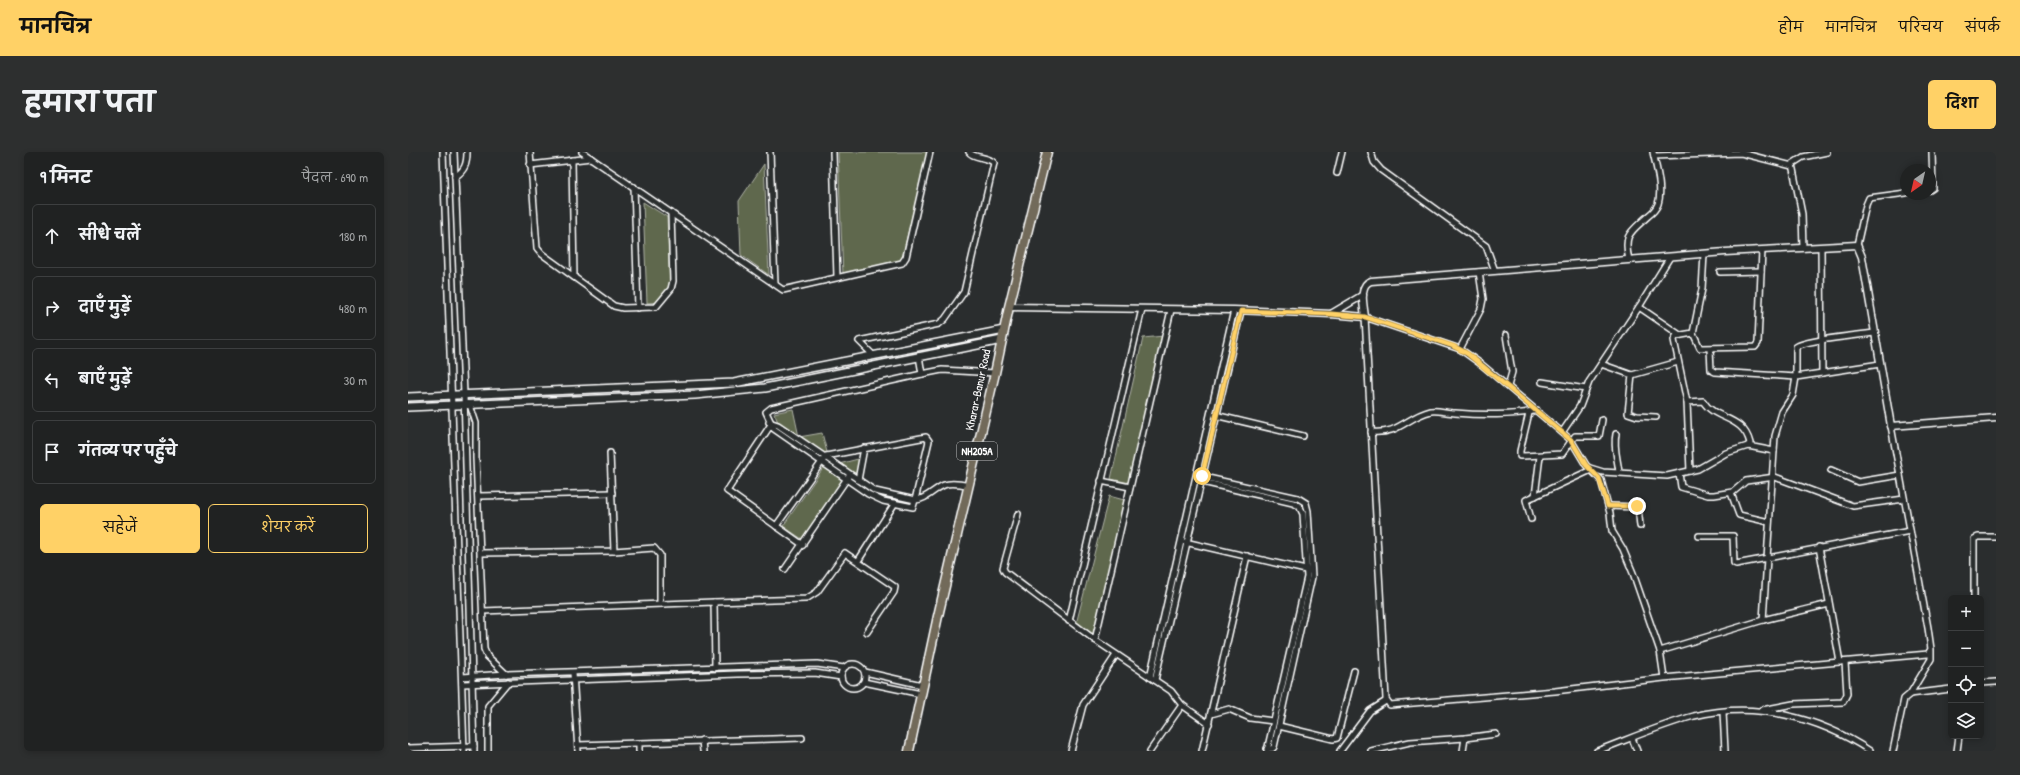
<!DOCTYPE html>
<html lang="hi">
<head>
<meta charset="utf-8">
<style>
  body { margin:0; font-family:"Patrick Hand","Playpen Sans Deva",sans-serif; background:#2d2f2f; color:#f1f3f6 }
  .controls { position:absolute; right:12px; bottom:12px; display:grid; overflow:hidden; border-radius:6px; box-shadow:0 2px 6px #0003 }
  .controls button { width:36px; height:36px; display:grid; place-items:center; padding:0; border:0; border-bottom:1px solid #3d3f40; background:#202222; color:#f1f3f6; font:20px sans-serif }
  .compass { position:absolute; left:1492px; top:12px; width:36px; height:36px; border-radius:50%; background:#202222; box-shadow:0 2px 6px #0003; rotate:214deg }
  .stop { position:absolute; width:12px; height:12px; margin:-9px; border:3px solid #ffd166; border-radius:50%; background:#fff }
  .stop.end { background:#ffd166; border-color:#fff; box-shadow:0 1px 4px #0008 }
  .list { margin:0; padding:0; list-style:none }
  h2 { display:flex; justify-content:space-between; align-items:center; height:52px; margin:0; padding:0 16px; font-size:17px }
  h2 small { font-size:13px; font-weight:400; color:#a2a4a5 }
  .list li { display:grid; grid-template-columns:26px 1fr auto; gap:12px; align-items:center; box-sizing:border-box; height:64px; margin:0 8px 8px; padding:0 8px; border:1px solid #3d3f40; border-radius:6px }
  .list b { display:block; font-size:15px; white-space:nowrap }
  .list em { font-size:13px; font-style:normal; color:#a2a4a5 }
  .actions { display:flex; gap:8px; padding:12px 16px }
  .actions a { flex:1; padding:9px 0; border:1px solid #ffd166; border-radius:6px; text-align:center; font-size:14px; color:#ffd166 }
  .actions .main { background:#ffd166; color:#111 }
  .icon { flex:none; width:22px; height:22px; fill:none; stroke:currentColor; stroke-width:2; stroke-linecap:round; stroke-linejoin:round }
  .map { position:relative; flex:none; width:1588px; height:599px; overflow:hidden; border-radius:6px }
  header { display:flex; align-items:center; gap:24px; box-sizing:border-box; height:56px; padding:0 20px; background:#ffd166; color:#111 }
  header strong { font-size:19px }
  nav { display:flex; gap:22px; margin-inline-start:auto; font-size:14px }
  .intro { display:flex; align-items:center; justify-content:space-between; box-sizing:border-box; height:96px; padding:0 24px }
  h1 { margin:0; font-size:28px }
  .button { padding:10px 18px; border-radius:6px; background:#ffd166; color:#111; font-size:14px; font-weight:700 }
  main { display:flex; gap:24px; padding:0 24px }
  aside { flex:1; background:#202222; border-radius:6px; box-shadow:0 2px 6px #0003 }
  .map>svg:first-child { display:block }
  .green { fill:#5f674e; stroke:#afb3a6 }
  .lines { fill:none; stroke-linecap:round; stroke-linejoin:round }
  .minor-casing { stroke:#fff; stroke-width:8 }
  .tertiary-casing { stroke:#fff; stroke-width:9 }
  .secondary-casing { stroke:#fff; stroke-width:10 }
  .trunk-casing { stroke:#fff; stroke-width:11 }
  .minor { stroke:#2a2d2e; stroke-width:5 }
  .tertiary { stroke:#2a2d2e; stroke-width:6 }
  .secondary { stroke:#2a2d2e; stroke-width:7 }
  .trunk { stroke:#726b5a; stroke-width:8 }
  .route { stroke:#ffd166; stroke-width:5 }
  .labels { text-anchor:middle; stroke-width:3; stroke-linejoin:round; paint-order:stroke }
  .shield { fill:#2a2d2e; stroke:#bfc0c0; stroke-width:1 }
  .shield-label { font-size:11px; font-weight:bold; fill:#fff }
  .street-label { font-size:12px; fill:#fff; stroke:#2a2d2e }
</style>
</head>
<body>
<header>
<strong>मानचित्र</strong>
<nav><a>होम</a><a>मानचित्र</a><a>परिचय</a><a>संपर्क</a></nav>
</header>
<div class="intro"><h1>हमारा पता</h1><a class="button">दिशा</a></div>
<main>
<aside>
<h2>9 मिनट<small>पैदल · 690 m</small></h2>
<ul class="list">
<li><svg class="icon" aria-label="ahead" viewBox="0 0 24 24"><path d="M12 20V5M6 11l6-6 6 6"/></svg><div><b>सीधे चलें</b></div><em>180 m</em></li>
<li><svg class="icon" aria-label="right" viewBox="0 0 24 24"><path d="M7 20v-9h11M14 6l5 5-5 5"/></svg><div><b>दाएँ मुड़ें</b></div><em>480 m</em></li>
<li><svg class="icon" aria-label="left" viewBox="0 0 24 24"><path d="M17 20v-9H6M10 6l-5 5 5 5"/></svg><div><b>बाएँ मुड़ें</b></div><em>30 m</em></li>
<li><svg class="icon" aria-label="arrive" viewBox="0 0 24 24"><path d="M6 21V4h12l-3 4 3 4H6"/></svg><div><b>गंतव्य पर पहुँचे</b></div></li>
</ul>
<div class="actions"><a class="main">सहेजें</a><a>शेयर करें</a></div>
</aside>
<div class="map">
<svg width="1588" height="599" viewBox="0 0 1588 599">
  <rect width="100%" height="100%" fill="#2a2d2e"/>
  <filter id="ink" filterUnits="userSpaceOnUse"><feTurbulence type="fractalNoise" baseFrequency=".025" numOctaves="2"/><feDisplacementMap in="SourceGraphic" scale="8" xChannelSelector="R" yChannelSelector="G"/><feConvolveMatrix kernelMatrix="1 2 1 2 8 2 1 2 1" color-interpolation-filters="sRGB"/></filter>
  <g filter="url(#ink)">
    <g class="green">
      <polygon points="430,0 520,0 492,114 435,123"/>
      <polygon points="356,12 361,123 333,103 331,49"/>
      <polygon points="235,50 259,65 262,135 254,150 239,151"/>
      <polygon points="756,184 722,331 703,327 735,186"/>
      <polygon points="385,257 391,285 414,281 420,304 374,274 370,270 366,261"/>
      <polygon points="450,307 452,310 449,324 431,312"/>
      <polygon points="416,315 435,328 394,387 375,374"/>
      <polygon points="701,344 720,349 684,485 668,472"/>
    </g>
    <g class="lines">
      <defs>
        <g id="minor">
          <polyline points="35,0 56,599"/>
          <polyline points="46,0 56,242 66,599"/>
          <polyline points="122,0 129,96 134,102 206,154 215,156 248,155 263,137 265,129 263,61"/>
          <polyline points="174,0 375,138 494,111 498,105 522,0"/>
          <polyline points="362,0 367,132"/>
          <polyline points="425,0 429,125"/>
          <polyline points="963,0 966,10 973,18 1078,94 1087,119"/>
          <polyline points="1246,4 1333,1 1384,14"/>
          <polyline points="164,8 166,125"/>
          <polyline points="122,13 183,6"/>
          <polyline points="929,21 934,0"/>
          <path d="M47,25c10,-7 12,-13 12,-25"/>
          <polyline points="226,35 230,156"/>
          <polyline points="1522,38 1525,36 1524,0"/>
          <polyline points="1449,93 1458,53 1461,46 1498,41"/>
          <polyline points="1413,95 1414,221"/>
          <polyline points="1395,96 1394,62 1384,12 1395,5 1419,0"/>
          <polyline points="1296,102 1294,137 1285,181 1292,196 1347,195 1350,191 1354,98"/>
          <path d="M1221,108c-6,-26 1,-27 19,-44 4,-3 8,-7 10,-12 5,-15 -2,-37 -5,-52"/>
          <polyline points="1312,120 1353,119"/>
          <polyline points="1231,155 1272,183"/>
          <polyline points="1098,183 1104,220 1100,234"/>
          <polyline points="1052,197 1073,157 1075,147 1071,120"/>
          <polyline points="1302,197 1303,218 1307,220 1388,225 1472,212"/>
          <path d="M465,203l-14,-14 80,-17 6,-5 19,-27 30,-129c-6,-7 -20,-4 -25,-11"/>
          <polyline points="511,204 514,222 534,218 587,221"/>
          <polyline points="1193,212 1224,223 1270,210"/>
          <polyline points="1224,223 1220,261 1229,264 1248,265"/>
          <polyline points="1134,230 1178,237"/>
          <path d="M1279,250l16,-1c12,20 40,14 47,42l-2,3"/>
          <polyline points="62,253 68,271 68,306 76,497 79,504 98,522"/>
          <polyline points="1121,261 1112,299 1112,304 1115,304 1154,302 1167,284 1191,284 1194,268"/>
          <polyline points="807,263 895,284"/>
          <polyline points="361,270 370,273 467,339 507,348 505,355 475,349 460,342 366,277 358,260 363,256 514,222"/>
          <polyline points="364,271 319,339 395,393"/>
          <polyline points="1155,279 1172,254 1181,230 1231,155 1262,105"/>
          <path d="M963,280c28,3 35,-15 60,-21 8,-1 16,2 24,2 22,2 62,3 82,-3"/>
          <path d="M1208,282c-3,13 2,26 3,39"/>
          <polyline points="202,301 206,399"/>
          <polyline points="1182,316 1195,320 1259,324 1290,317 1318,301 1340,294 1366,299"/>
          <polyline points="1423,318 1450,330 1492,323"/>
          <polyline points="1282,319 1279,250 1266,188 1268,184 1285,181"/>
          <polyline points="1271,321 1273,335 1300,343 1306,343 1325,340 1338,329 1367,325 1445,354 1496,347"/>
          <polyline points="791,324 890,346 898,351 900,359 904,425 866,595 864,597 859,597"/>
          <polyline points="450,328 456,296"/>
          <polyline points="693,329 722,335"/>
          <polyline points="790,329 885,351 891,354 895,362 899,425 859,599"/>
          <polyline points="1323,341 1331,363 1361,370"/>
          <polyline points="70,344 204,341"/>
          <polyline points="1127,344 1132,304"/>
          <polyline points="1200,354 1230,355 1232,374"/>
          <polyline points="610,362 595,416 597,420 687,488 763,539 774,553 801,572"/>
          <polyline points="1123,367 1118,348 1183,318"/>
          <path d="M368,374l50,-70 100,-19 3,4 -14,59c11,0 19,-11 29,-15 8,-3 17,-1 25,1"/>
          <polyline points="1291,384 1325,384 1326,411 1328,412 1502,379"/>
          <polyline points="777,390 902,419"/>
          <polyline points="1411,395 1432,510"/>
          <polyline points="73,401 206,399 246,396 252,403 252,452"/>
          <polyline points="450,409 487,351"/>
          <polyline points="377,417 440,325"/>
          <polyline points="1566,446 1566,387 1570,385 1588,385"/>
          <polyline points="306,450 398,447 409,440 437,401 487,435 486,440 459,480"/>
          <polyline points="75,459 306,450 307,516"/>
          <path d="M1355,468l12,-184 7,-24 11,-17 3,-18v-30c8,-7 65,-12 79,-14"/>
          <polyline points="661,469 734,157"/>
          <polyline points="687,488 763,158"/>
          <polyline points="1252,499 1355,468 1421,452"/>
          <circle cx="445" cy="524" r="12"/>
          <polyline points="457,520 514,533"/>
          <polyline points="165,521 170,599"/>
          <polyline points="54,525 98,522 409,512 436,516"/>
          <polyline points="742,525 826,158"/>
          <polyline points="1256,526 1252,499 1225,421 1215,397 1204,379 1202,361 1193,328 1178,313 1163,288 1073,212 1052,197 957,165 978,547 982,553 1147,539 1256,526 1520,502 1523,497 1520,476 1483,274"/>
          <polyline points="747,528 833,159"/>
          <polyline points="456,530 513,542"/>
          <polyline points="1573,531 1588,530"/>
          <polyline points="54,532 330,522 407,521 433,525"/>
          <polyline points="1502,542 1523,507 1523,499"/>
          <polyline points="1354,558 1385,552 1435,550 1439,542 1437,510"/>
          <polyline points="1315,560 1317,599"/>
          <polyline points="803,562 821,557 842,566 865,569"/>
          <polyline points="871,574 925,587 929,586 946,519"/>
          <polyline points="1224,586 1229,599"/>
          <polyline points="294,588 295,599"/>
          <polyline points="170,593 231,591"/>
          <polyline points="0,596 66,594"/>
          <polyline points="80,599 80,554 100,530"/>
          <polyline points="231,599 231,591 394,586"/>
          <polyline points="663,599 675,553 708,503"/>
          <polyline points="742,599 774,553"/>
          <polyline points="794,599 839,404"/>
          <polyline points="932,599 962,559 978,549"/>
          <polyline points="963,599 1002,590 1057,586 1088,582"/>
          <polyline points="1055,599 1057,586"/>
          <path d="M1189,599c32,-12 64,-26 97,-35 61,-15 125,1 176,35"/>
          <polyline points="1485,599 1496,547 1502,542 1543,537"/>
          <polyline points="1549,599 1551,584"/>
        </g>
        <g id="tertiary">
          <path d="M601,155l225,3 97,4 34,3c-1,-11 -7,-32 6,-36l354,-29 132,-7 5,12 29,169 105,-8"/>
          <polyline points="923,162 955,143"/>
        </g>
        <g id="secondary">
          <polyline points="0,245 326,231 596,178"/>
          <polyline points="0,255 287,243 357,236 594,188"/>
        </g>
        <polyline id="trunk" points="501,599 530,464 587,221 601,155 639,0"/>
      </defs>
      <use href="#minor" class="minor-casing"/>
      <use href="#tertiary" class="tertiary-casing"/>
      <use href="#secondary" class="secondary-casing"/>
      <use href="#trunk" class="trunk-casing"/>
      <use href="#minor" class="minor"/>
      <use href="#tertiary" class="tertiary"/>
      <use href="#secondary" class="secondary"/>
      <use href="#trunk" class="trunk"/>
    </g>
  </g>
  <g class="lines" filter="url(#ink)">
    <polyline class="route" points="794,324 833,159 923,162 957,165 1045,194 1060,202 1163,288 1178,313 1191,326 1200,354 1229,354"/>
  </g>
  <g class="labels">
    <rect class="shield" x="549" y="290" width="40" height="18" rx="3"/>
    <g class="shield-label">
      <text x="569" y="303">NH205A</text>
    </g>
    <g class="street-label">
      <text transform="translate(570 238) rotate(-78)" y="4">Kharar-Banur Road</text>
    </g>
  </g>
</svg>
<div class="controls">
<button>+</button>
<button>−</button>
<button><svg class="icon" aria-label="locate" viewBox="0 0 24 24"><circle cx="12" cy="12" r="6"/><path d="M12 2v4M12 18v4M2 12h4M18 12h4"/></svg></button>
<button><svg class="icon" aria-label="layers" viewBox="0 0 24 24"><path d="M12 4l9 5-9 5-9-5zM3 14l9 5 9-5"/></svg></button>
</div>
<svg class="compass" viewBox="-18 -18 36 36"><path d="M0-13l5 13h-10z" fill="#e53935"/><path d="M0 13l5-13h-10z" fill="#a2a4a5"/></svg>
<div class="stop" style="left:794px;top:324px"></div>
<div class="stop end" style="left:1229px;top:354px"></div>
</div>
</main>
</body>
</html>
